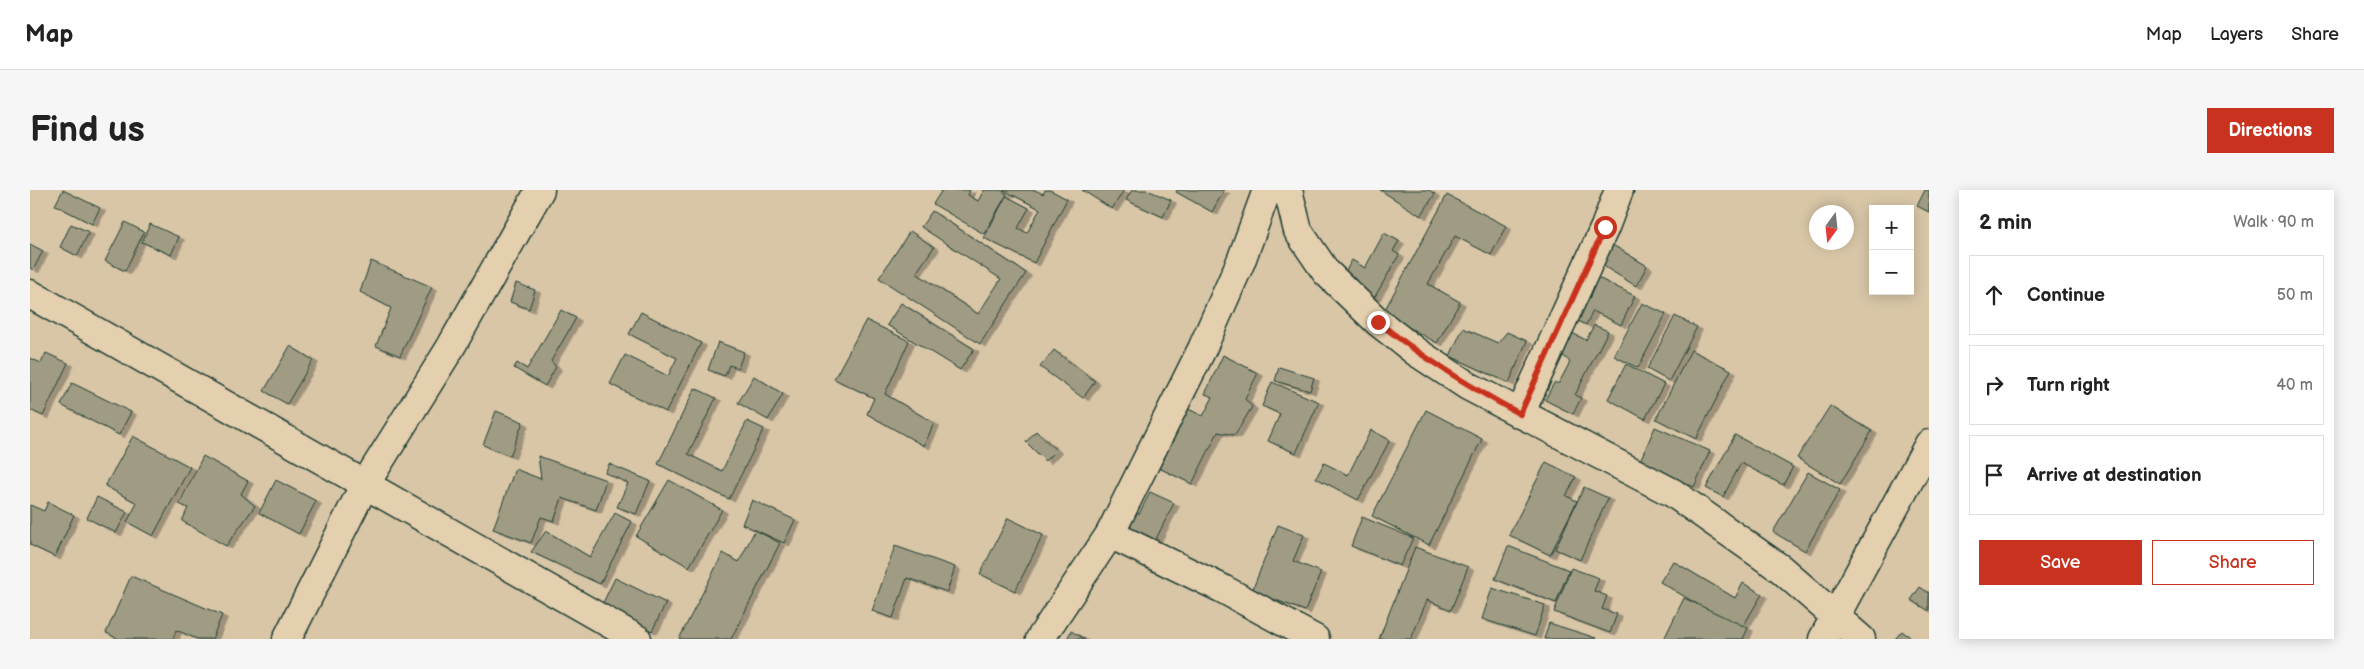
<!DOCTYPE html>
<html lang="en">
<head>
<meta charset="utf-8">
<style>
  body { margin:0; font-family:"Balsamiq Sans",sans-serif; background:#f6f6f6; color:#222 }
  .controls { position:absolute; right:15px; top:15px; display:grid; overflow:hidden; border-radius:0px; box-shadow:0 2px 12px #0003 }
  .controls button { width:45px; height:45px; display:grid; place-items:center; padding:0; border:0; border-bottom:1px solid #e0e0e0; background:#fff; color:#222; font:25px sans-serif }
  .compass { position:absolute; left:1779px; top:15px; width:45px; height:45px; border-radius:50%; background:#fff; box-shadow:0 2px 12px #0003; rotate:195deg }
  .stop { position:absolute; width:15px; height:15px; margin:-11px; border:4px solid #c8321e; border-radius:50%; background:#fff }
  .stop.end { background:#c8321e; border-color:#fff; box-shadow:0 1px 5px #0008 }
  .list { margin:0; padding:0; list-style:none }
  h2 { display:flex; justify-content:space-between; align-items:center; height:65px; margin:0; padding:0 20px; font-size:21px }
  h2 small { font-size:16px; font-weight:400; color:#767676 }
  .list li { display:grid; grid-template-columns:32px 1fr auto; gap:15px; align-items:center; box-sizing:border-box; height:80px; margin:0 10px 10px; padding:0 10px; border:1px solid #e0e0e0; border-radius:0px }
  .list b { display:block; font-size:19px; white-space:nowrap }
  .list em { font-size:16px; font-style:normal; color:#767676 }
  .actions { display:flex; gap:10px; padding:15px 20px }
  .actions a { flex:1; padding:11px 0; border:1px solid #c8321e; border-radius:0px; text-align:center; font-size:18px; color:#c8321e }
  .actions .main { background:#c8321e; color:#fff }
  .icon { flex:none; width:28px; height:28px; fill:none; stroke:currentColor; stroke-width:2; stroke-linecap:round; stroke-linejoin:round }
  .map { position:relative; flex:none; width:1899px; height:449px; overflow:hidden; border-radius:0px }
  header { display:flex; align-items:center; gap:30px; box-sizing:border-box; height:70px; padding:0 25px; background:#fff; border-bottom:1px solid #e0e0e0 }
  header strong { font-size:24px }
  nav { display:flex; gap:28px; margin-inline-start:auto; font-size:18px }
  .intro { display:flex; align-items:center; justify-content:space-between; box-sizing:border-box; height:120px; padding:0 30px }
  h1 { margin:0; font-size:35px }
  .button { padding:12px 22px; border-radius:0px; background:#c8321e; color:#fff; font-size:18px; font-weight:700 }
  main { display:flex; gap:30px; padding:0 30px }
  aside { flex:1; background:#fff; border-radius:0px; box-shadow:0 2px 12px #0003 }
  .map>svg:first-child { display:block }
  .building { fill:#9f9c83; stroke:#1f3d34; filter:url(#shadow) }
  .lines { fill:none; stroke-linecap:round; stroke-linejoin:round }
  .minor-casing { stroke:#1f3d34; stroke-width:31 }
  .tertiary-casing { stroke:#1f3d34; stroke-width:31 }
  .minor { stroke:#e4cfae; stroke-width:28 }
  .tertiary { stroke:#e4cfae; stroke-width:28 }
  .route { stroke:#c8321e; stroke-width:6 }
</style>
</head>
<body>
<header>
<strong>Map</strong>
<nav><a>Map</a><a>Layers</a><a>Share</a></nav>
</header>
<div class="intro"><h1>Find us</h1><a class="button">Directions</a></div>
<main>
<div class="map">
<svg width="1899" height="449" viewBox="0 0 1899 449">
  <defs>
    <filter id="shadow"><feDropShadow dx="5.5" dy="3" stdDeviation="0" flood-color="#0004"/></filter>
  </defs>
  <rect width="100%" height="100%" fill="#d8c6a7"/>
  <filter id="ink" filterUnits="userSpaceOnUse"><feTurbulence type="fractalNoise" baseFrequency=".02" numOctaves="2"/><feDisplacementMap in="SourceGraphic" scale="10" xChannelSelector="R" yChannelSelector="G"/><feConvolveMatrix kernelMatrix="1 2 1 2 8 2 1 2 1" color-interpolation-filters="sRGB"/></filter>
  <g filter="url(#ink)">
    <g class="building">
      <polygon points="33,0 70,18 62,34 25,15"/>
      <polygon points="912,0 940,0 938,5 948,11 954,0 970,0 977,4 954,44 903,14"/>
      <polygon points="973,0 1005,0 1013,4 1015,0 1020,0 1037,9 1004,73 954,48 976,6 999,18 988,38 997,43 1010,19"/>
      <polygon points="1052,0 1094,0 1082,19"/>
      <polygon points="1102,0 1117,0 1141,10 1133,27 1096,10"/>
      <polygon points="1147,0 1194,0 1182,22 1146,2"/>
      <polygon points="1350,0 1399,0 1405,4 1391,26"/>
      <polygon points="1895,0 1899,0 1899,22 1887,16"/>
      <polygon points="1417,5 1476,36 1461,65 1425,46 1398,94 1430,112 1407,153 1353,123"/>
      <polygon points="902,21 996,83 950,154 849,88 880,41 904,57 886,83 948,124 971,89 891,37"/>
      <polygon points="95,32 114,42 95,81 75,71"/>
      <polygon points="41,34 59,42 47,66 30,57"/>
      <polygon points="120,34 149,47 141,65 112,52"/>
      <polygon points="1354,43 1369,51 1363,61 1369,65 1343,110 1310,91 1322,70 1335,78"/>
      <polygon points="0,54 13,61 3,80 0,78"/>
      <polygon points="1581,54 1617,76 1606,96 1570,74"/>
      <polygon points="341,71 402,97 370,166 346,156 361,118 330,102"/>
      <polygon points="1552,80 1605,106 1591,135 1563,121 1556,135 1531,122"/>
      <polygon points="486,93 505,100 499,119 480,112"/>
      <polygon points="871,113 944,159 930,180 857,135"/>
      <polygon points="1612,113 1636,124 1608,178 1584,166"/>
      <polygon points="531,120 546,128 521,171 526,177 515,196 484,178 487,173 497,179"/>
      <polygon points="611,122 671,153 636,222 580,194 595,165 638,186 647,168 599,144"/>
      <polygon points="1645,126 1667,137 1639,191 1617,179"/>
      <polygon points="836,130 879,151 855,204 904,233 894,256 837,224 844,208 804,189"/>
      <polygon points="1564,135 1578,141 1545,205 1551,208 1543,224 1515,210 1524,193 1529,193 1540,172 1530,163 1540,142 1556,150"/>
      <polygon points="1433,138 1468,153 1477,142 1497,151 1479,193 1420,166"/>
      <polygon points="688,152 714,162 708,178 699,175 695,186 678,180"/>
      <polygon points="260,156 283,170 257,214 234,201"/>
      <polygon points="1024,160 1065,191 1053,208 1010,177"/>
      <polygon points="1661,160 1701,180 1666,249 1626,229"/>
      <polygon points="16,163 38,173 13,226 0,220 0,168 11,173"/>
      <polygon points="1193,165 1228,183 1215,209 1222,217 1205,245 1188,242 1162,294 1123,275 1152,216 1173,226 1183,207 1175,204"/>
      <polygon points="1596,174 1634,194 1615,229 1578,209"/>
      <polygon points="1249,177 1284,188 1280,201 1245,191"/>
      <polygon points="724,186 753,204 738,230 708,213"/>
      <polygon points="1242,192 1289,212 1266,263 1238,251 1250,224 1232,216"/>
      <polygon points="42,193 101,222 89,245 31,215"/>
      <polygon points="665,198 686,208 658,264 692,281 717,231 734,239 699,309 628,274"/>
      <polygon points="1800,216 1842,241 1810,294 1767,268"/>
      <polygon points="1396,220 1452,249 1399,355 1342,326"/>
      <polygon points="466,221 493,232 480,266 453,255"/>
      <polygon points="1625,237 1680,261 1664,297 1609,273"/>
      <polygon points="1341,240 1360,250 1328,310 1286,288 1294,273 1318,285"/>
      <polygon points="1006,241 1026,260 1015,271 996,252"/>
      <polygon points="1705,245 1763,277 1753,295 1711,273 1693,307 1676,298"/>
      <polygon points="103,246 160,277 123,346 97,332 107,313 75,296"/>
      <polygon points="173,266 218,291 211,304 225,316 196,356 152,331 158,318 149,314"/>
      <polygon points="508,266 576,290 566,320 532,308 524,331 511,327 501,353 463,339 485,279 511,289"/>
      <polygon points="1516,272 1546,287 1536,306 1547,311 1520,365 1479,345"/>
      <polygon points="579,274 620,291 606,324 587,317 598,293 575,283"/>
      <polygon points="1778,282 1810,300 1775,361 1743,342"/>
      <polygon points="246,290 286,311 269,344 229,323"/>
      <polygon points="639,290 692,320 659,377 606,346"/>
      <polygon points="1554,297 1578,308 1550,370 1525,359"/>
      <polygon points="1120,302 1144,313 1121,359 1086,342 1097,318 1109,324"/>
      <polygon points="67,307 97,322 86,343 57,328"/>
      <polygon points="722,310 765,330 754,353 712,334"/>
      <polygon points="18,312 44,325 25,367 0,355 0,315 14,321"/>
      <polygon points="585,323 602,332 570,394 501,362 516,341 560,367"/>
      <polygon points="1332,327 1383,348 1370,376 1321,356"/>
      <polygon points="978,328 1013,345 985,401 950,384"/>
      <polygon points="1248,335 1274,345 1263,371 1291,382 1275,421 1222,401"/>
      <polygon points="725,340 750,353 701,449 649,449 693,363 709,372"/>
      <polygon points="865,356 925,377 917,402 877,388 863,428 842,421"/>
      <polygon points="1478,356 1539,380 1526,413 1465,389"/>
      <polygon points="1385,357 1438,377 1421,420 1397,410 1381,449 1349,449"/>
      <polygon points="1643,371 1705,408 1713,393 1732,404 1711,440 1630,392"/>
      <polygon points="1541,378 1569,388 1564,401 1577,406 1572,419 1587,424 1580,443 1524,422"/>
      <polygon points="101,386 192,425 182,449 167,449 146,440 143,449 89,449 76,443"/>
      <polygon points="585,388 636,413 622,441 571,417"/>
      <polygon points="1890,397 1899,403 1899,421 1881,410"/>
      <polygon points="1462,398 1515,415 1505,446 1452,429"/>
      <polygon points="1654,408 1718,438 1713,449 1634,449"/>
      <polygon points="1519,433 1566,448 1566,449 1514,449"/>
      <polygon points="1041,441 1055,449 1037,449"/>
      <polygon points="1872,441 1882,449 1865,449"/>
    </g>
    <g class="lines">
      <defs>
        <g id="minor">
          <polyline points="1258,0 1268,41 1296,82 1348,132 1385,161 1438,196 1643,303 1751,379 1831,449"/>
          <polyline points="0,104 607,449"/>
          <polyline points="1490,224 1575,37 1589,0"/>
          <polyline points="1080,344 1191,398 1285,449"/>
          <polyline points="257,449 334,296 419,160 510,0"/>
          <polyline points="1010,449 1080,344 1172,159 1211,71 1237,0"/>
        </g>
        <polyline id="tertiary" points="1793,449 1899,254"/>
      </defs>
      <use href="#minor" class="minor-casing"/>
      <use href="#tertiary" class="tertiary-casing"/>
      <use href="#minor" class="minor"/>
      <use href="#tertiary" class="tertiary"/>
    </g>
  </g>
  <g class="lines" filter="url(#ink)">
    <path class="route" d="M1348,132c45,36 92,65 142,92l85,-187"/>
  </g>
</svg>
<div class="controls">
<button>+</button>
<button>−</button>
</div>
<svg class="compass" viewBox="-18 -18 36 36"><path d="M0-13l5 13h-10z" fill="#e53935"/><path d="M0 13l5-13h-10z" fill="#767676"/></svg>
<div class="stop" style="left:1575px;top:37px"></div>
<div class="stop end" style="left:1348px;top:132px"></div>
</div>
<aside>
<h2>2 min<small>Walk · 90 m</small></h2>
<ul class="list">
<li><svg class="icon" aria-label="ahead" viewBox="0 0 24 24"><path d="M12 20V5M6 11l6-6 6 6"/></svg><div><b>Continue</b></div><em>50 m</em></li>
<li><svg class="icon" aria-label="right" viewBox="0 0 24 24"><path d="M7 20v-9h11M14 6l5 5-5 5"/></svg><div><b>Turn right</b></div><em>40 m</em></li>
<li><svg class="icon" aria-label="arrive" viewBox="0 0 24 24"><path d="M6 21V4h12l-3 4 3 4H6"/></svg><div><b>Arrive at destination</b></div></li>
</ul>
<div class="actions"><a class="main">Save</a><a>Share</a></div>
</aside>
</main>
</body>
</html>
